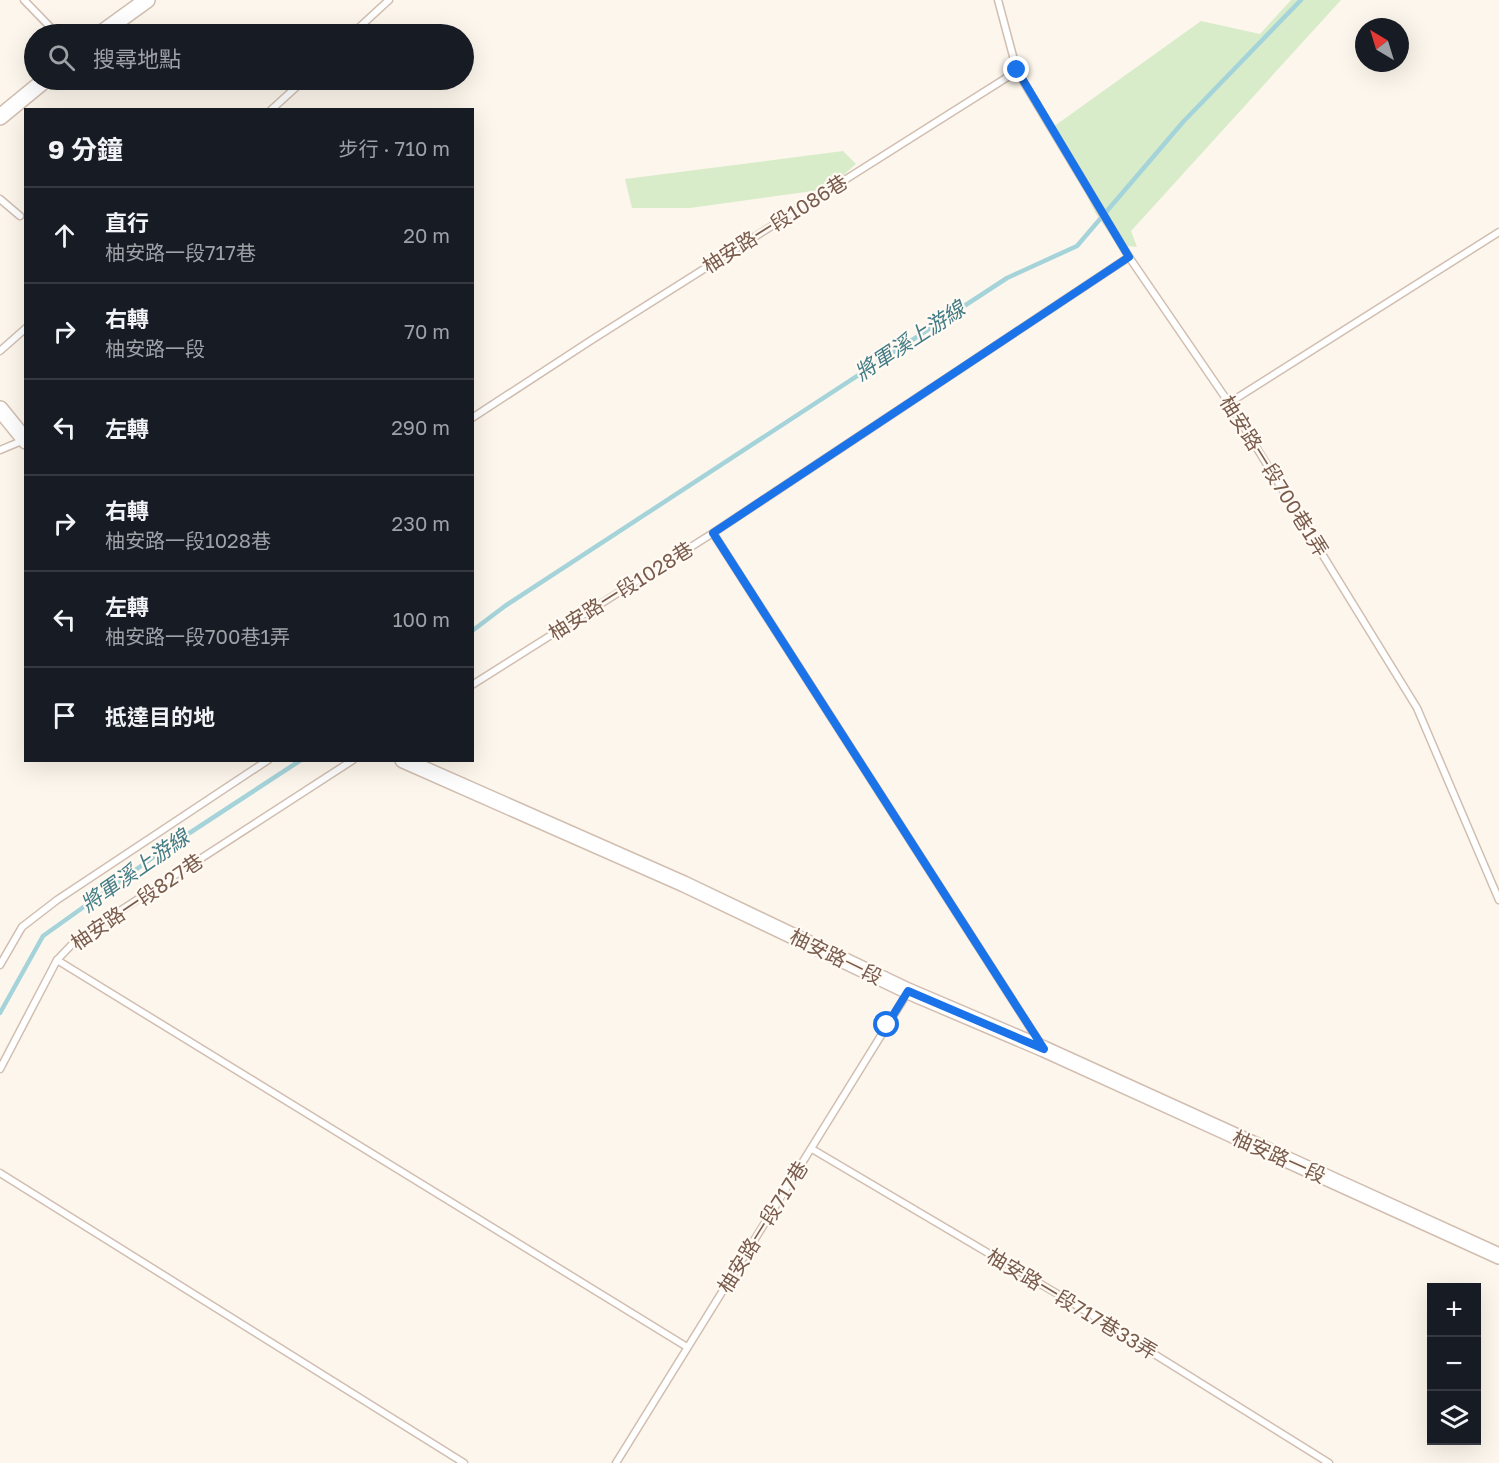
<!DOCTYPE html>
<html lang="zh-TW">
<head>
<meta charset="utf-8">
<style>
  body { margin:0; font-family:"Golos Text","Noto Sans TC",sans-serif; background:#242831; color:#f1f3f6 }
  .controls { position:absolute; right:18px; bottom:18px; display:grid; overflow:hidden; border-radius:0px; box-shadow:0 6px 24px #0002 }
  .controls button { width:54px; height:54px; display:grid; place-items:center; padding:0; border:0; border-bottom:2px solid #363941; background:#171b24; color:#f1f3f6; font:30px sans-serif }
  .compass { position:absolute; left:1355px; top:18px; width:54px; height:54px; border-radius:50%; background:#171b24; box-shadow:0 6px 24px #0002; rotate:322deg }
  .stop { position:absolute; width:18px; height:18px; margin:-14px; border:4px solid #1a73e8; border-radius:50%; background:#fff }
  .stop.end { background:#1a73e8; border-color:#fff; box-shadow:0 2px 6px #0008 }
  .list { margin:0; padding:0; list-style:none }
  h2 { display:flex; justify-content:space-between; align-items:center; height:78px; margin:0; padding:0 24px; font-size:26px }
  h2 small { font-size:20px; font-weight:400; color:#9ea1a6 }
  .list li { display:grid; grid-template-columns:39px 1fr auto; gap:18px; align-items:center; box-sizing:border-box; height:96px; padding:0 24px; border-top:2px solid #363941 }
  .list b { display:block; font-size:22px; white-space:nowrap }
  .list p { margin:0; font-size:20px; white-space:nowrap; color:#9ea1a6 }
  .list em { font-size:20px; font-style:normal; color:#9ea1a6 }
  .icon { flex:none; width:33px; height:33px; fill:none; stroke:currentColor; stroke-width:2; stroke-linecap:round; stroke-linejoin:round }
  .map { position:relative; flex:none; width:1499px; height:1463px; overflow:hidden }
  .search { position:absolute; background:#171b24; box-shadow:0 6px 24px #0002; left:24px; top:24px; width:450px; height:66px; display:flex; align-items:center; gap:15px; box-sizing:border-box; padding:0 21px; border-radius:33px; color:#9ea1a6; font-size:22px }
  .panel { position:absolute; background:#171b24; box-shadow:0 6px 24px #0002; left:24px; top:108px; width:450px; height:654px; border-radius:0px }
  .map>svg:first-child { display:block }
  .green { fill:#d8ecc9 }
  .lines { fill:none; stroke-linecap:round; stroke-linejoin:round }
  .stream { stroke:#a5d3da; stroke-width:4.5 }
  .service-casing { stroke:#d1beb0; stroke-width:9 }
  .tertiary-casing { stroke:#d1beb0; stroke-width:18 }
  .service { stroke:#fff; stroke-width:6 }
  .tertiary { stroke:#fff; stroke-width:15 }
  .route { stroke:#1a73e8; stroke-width:8 }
  .labels { text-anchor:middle; stroke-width:4.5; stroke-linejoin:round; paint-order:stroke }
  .street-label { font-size:20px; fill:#7a5c4d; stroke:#fffaf3 }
  .water-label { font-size:21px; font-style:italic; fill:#437c86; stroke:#fffaf3 }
</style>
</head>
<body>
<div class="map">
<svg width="1499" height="1463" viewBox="0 0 1499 1463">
  <rect width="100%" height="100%" fill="#fdf6ec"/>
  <g class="green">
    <polygon points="1291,0 1341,0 1131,231 1137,247 1118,245 1096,214 1053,127 1201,21 1260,34"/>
    <polygon points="843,151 856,164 827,189 690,208 632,208 625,179"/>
  </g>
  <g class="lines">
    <g class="stream">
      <polyline points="472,631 505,606 1007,278 1077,246 1183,122 1301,0"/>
      <polyline points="0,1013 43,936 162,851 301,760"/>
    </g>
    <defs>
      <g id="service">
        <polyline points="24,0 57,34"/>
        <polyline points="352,34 389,0"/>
        <polyline points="1017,71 1129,257 1229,403 1417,708 1499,900"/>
        <polyline points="271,110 304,80"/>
        <polyline points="0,199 20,216"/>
        <polyline points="0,351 26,328"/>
        <polyline points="1229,403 1499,232"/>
        <polyline points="472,418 590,341 1017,71 998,0"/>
        <polyline points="0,450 24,440"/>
        <polyline points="713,533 1040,1043"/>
        <polyline points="472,685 713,533 1129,257"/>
        <polyline points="57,960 687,1347"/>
        <polyline points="0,965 22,927 57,900 268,760"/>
        <polyline points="0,1069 57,960 78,938 353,760"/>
        <polyline points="812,1149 1066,1299 1329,1463"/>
        <polyline points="0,1173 464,1463"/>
        <polyline points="616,1463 908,992"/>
      </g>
      <g id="tertiary">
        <polyline points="100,34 147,0"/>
        <polyline points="0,117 45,80"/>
        <polyline points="0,409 26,441"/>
        <polyline points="403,760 684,884 908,991 1044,1049 1499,1256"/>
      </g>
    </defs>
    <use href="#service" class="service-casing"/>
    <use href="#tertiary" class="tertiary-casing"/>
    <use href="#service" class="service"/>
    <use href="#tertiary" class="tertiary"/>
  </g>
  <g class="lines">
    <polyline class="route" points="887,1025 908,991 1044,1049 713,533 1129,257 1017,70"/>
  </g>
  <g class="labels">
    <g class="street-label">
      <text transform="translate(775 224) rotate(-32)" y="7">柚安路一段1086巷</text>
      <text transform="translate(1274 476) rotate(58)" y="7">柚安路一段700巷1弄</text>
      <text transform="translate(621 591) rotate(-32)" y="7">柚安路一段1028巷</text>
      <text transform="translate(137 902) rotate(-34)" y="7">柚安路一段827巷</text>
      <text transform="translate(836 957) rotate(26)" y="7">柚安路一段</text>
      <text transform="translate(1279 1157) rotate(24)" y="7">柚安路一段</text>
      <text transform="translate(763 1227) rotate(-58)" y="7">柚安路一段717巷</text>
      <text transform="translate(1072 1304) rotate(31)" y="7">柚安路一段717巷33弄</text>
    </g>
    <g class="water-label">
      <text transform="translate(910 341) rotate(-33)" y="7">將軍溪上游線</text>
      <text transform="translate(135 871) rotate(-35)" y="7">將軍溪上游線</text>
    </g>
  </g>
</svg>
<div class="controls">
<button>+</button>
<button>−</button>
<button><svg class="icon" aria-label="layers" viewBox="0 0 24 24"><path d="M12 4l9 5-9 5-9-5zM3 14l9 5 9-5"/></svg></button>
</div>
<svg class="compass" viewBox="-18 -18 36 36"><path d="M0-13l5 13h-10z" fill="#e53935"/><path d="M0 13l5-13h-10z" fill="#9ea1a6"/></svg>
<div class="stop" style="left:887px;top:1025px"></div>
<div class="stop end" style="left:1017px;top:70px"></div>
<div class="search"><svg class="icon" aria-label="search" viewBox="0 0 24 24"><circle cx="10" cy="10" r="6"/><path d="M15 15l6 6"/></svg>搜尋地點</div>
<section class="panel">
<h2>9 分鐘<small>步行 · 710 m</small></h2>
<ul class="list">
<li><svg class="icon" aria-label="ahead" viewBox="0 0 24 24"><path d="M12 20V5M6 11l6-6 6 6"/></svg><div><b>直行</b><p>柚安路一段717巷</p></div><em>20 m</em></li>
<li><svg class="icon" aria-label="right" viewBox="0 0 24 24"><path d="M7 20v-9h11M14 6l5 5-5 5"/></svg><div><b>右轉</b><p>柚安路一段</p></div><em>70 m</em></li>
<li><svg class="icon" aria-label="left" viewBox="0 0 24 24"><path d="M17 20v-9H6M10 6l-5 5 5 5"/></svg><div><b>左轉</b></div><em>290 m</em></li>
<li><svg class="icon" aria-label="right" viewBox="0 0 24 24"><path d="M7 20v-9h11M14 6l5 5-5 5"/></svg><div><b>右轉</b><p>柚安路一段1028巷</p></div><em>230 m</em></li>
<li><svg class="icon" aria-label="left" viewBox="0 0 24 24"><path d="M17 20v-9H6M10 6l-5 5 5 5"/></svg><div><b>左轉</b><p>柚安路一段700巷1弄</p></div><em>100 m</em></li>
<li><svg class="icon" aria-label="arrive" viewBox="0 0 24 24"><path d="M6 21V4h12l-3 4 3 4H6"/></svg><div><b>抵達目的地</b></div></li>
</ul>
</section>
</div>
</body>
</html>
